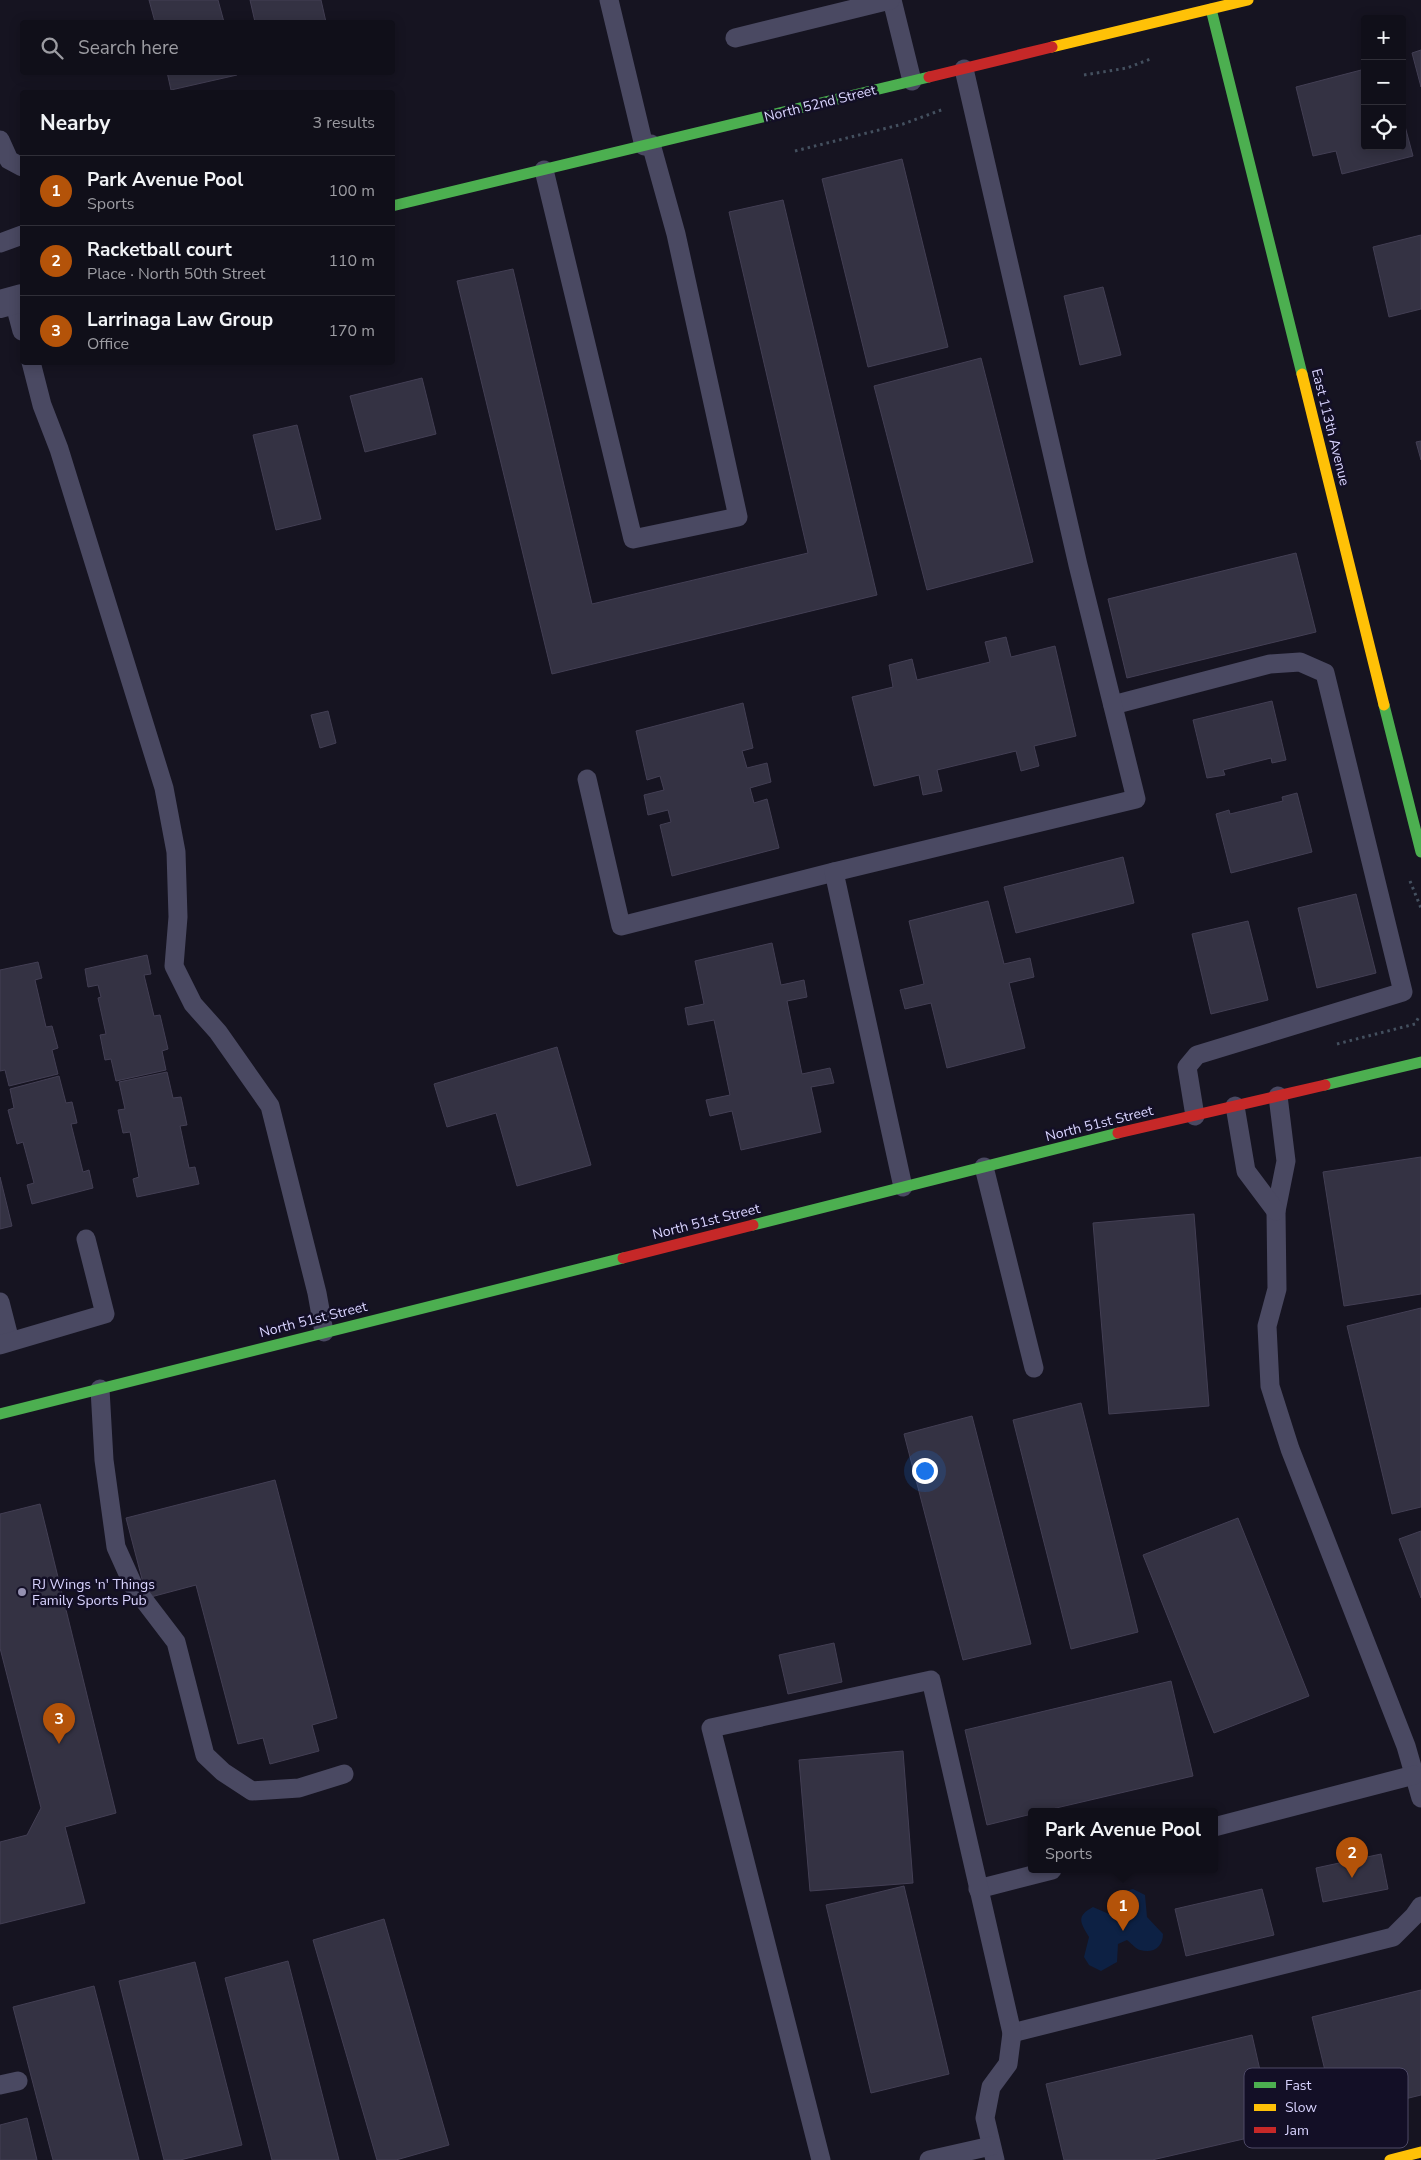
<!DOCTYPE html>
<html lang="en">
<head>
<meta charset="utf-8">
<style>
  body { margin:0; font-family:"Nunito Sans",sans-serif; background:#191822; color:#f1f3f6 }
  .controls { position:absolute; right:15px; top:15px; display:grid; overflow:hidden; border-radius:5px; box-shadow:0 2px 12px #0003 }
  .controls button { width:45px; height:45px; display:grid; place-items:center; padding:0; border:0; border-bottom:1px solid #302f38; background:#100f19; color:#f1f3f6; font:25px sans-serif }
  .you { position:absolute; left:924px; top:1470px; width:18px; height:18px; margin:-12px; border:4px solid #fff; border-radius:50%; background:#1a73e8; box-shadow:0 0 0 8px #1a73e833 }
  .badge { display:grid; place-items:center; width:32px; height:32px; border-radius:50%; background:#b45309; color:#fff; font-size:16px; font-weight:700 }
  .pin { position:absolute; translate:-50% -41px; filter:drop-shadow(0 1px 2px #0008) }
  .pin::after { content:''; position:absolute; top:26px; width:18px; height:15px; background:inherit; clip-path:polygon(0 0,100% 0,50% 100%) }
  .popup { position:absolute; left:1028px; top:1808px; width:190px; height:65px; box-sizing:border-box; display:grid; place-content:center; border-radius:5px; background:#100f19; filter:drop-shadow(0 1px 4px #0005); font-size:16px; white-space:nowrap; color:#9c9ca2 }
  .popup b { font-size:19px; color:#f1f3f6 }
  .popup::after { content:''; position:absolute; left:50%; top:100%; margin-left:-10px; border:10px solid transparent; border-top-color:#100f19 }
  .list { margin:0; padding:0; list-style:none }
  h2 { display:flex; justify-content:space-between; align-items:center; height:65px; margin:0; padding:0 20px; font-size:21px }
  h2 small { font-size:16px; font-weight:400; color:#9c9ca2 }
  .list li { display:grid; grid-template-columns:32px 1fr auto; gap:15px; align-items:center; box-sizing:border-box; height:70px; padding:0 20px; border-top:1px solid #302f38 }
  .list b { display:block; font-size:19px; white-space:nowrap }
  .list p { margin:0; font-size:16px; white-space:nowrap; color:#9c9ca2 }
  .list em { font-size:16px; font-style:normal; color:#9c9ca2 }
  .icon { flex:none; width:28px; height:28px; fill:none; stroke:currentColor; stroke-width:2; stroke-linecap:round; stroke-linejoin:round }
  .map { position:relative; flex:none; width:1421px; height:2160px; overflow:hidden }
  .search { position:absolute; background:#100f19; box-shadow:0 2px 12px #0003; left:20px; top:20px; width:375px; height:55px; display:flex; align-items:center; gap:12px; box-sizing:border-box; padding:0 18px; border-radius:5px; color:#9c9ca2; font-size:19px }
  .panel { position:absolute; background:#100f19; box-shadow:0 2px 12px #0003; left:20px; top:90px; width:375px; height:275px; border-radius:5px }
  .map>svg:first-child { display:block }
  .water { fill:#0d2144 }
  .building { fill:#343243; stroke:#433f54 }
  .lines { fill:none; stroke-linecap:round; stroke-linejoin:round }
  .path { stroke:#44505f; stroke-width:3; stroke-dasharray:2.5 4; stroke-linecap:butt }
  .lane { stroke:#4a4962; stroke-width:19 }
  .street { stroke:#4a4962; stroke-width:28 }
  .fast { stroke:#4caf50; stroke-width:11 }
  .slow { stroke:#ffc107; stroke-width:11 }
  .jam { stroke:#c62828; stroke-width:11 }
  .poi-dot { fill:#9591b1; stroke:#130f26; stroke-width:2 }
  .labels { text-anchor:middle; stroke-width:5; stroke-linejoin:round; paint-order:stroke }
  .street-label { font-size:14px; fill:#d9d4ff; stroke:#130f26 }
  .poi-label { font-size:14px; fill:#d9d4ff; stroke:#130f26; text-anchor:start }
  .key { fill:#130f26; stroke:#4e4a67; stroke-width:1 }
  .key-label { font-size:14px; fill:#d9d4ff }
</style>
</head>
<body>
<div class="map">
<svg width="1421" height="2160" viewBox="0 0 1421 2160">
  <rect width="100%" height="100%" fill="#161421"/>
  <path class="water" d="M1133,1889l12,6 2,22 16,17c0,13 -10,20 -23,16 -4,-1 -9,-7 -13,-10l-9,4 -1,18 -16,9 -12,-6 -5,-8 5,-20c-9,-15 -13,-21 4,-30l16,7 6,-5 6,-17z"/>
  <g class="building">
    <polygon points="149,0 218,0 224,22 155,22"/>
    <polygon points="250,0 321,0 326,22 255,22"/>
    <polygon points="1421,50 1421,87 1412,53"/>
    <polygon points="1365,69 1365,146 1402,146 1402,115 1413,156 1342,174 1336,151 1313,156 1296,87"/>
    <polygon points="167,72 236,72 237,75 171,90"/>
    <polygon points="902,159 948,347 868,367 822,179"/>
    <polygon points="783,200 877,595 552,674 457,281 513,269 592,604 808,553 729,212"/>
    <polygon points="1421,235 1421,309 1389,317 1373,247"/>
    <polygon points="1103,287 1121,355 1080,365 1064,296"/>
    <polygon points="981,358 1033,562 927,590 874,386"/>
    <polygon points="422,378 436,434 365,452 350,396"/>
    <polygon points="297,425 321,519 276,530 253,435"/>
    <polygon points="1421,441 1421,460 1416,442"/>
    <polygon points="1296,553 1316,632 1127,678 1108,599"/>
    <polygon points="1006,637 1011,657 1055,646 1076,736 1034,746 1039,766 1021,771 1016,751 937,770 942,791 923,795 919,775 874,786 852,697 893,687 889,665 912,659 917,680 990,662 985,642"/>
    <polygon points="1272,701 1286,760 1272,763 1271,758 1223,770 1225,775 1207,778 1193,720"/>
    <polygon points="743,703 753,748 742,751 747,768 767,763 771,782 750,788 754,803 767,799 779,848 672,876 660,825 671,822 668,810 648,815 644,795 664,790 660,776 647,780 636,731"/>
    <polygon points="328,711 336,743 320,748 311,715"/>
    <polygon points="1297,793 1312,852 1231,873 1216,814 1229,810 1230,814 1283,801 1282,797"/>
    <polygon points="1123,857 1134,903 1016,933 1004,887"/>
    <polygon points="1356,894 1376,973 1317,988 1298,908"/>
    <polygon points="988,901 1004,964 1030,958 1034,977 1009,983 1025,1048 947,1068 931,1003 905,1009 900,990 924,984 909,921"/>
    <polygon points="1248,921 1268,1000 1211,1014 1192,934"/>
    <polygon points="772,943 781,985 804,980 807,997 787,1001 802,1074 830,1068 834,1083 811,1087 821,1132 741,1150 732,1111 710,1116 706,1100 730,1095 714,1020 688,1025 685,1008 704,1004 695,961"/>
    <polygon points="147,955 151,974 144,975 154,1016 160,1015 168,1049 162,1051 166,1070 116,1081 111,1059 105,1060 100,1035 106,1034 98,998 101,997 98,985 88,987 85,969"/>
    <polygon points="38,962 42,978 35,980 46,1027 52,1026 58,1048 52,1050 58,1074 9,1086 5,1070 0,1071 0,970"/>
    <polygon points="557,1047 591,1165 517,1186 496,1113 447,1127 434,1084"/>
    <polygon points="167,1072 173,1098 181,1097 187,1125 180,1126 189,1168 195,1167 199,1184 137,1197 133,1179 139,1177 130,1132 123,1133 118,1110 125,1109 119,1082"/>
    <polygon points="59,1076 66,1103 72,1102 77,1123 71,1124 83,1172 89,1170 93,1188 32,1204 27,1185 34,1183 23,1142 17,1144 8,1110 14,1108 10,1089"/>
    <polygon points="1421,1157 1421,1294 1344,1306 1323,1172"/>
    <polygon points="0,1177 12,1226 0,1229"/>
    <polygon points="1194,1214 1209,1406 1109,1414 1093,1223"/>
    <polygon points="1421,1308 1421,1507 1392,1514 1347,1326"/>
    <polygon points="1081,1403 1138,1632 1071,1649 1013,1420"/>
    <polygon points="972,1416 1031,1644 963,1660 904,1434"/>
    <polygon points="275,1480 337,1718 312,1725 319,1751 270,1764 263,1738 238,1744 196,1585 147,1598 126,1518"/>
    <polygon points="40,1504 116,1813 65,1827 85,1903 0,1924 0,1842 27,1835 41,1808 0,1648 0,1514"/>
    <polygon points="1238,1518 1309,1696 1214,1733 1143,1555"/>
    <polygon points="1421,1531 1421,1598 1399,1539"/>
    <polygon points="834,1643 842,1682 788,1694 779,1655"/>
    <polygon points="1171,1681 1193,1776 1039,1812 1032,1812 1032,1814 987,1825 965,1730"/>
    <polygon points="903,1751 913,1883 810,1891 799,1760"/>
    <polygon points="1381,1854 1388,1889 1323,1902 1316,1868"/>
    <polygon points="904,1886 949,2074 871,2093 826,1905"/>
    <polygon points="1262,1889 1274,1935 1186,1956 1175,1909"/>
    <polygon points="384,1919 449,2145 396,2160 377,2160 313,1940"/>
    <polygon points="288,1961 339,2160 272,2160 225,1978"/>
    <polygon points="195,1962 242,2145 180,2160 164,2160 119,1981"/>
    <polygon points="94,1986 139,2160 53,2160 13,2007"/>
    <polygon points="1421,1990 1421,2095 1336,2116 1312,2017"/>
    <polygon points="1252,2035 1274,2132 1152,2160 1064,2160 1046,2084"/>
    <polygon points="27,2118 37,2160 0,2160 0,2125"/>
  </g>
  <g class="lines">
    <g class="path">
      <polyline points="1084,75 1127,68 1153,58"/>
      <polyline points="795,151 903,124 944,109"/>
      <polyline points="1410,881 1421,908"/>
      <polyline points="1337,1044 1415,1024 1420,1015"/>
    </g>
    <g class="lane">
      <polyline points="609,0 644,146"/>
      <polyline points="892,0 912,81"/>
      <polyline points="735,38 890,0"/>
      <polyline points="0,140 9,160 22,167"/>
      <polyline points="544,170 633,539 738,517 676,234 651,144"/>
      <polyline points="0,243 22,235"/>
      <polyline points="14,301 22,331"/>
      <polyline points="31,362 42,405 59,449 164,788 176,852 178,917 174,966 193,1004 218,1032 270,1106 317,1293 324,1332"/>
      <polyline points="1113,705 1270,664 1300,662 1325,673 1403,992 1197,1055 1187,1067 1195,1116"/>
      <polyline points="587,779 621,926 834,872"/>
      <polyline points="1278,1096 1286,1161 1276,1211 1277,1289 1267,1326 1270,1386 1290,1449 1406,1746 1421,1798"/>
      <polyline points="1235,1106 1246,1171 1276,1211"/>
      <polyline points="984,1167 1034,1368"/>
      <polyline points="903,1187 834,872 1136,799 1078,565 964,69"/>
      <polyline points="0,1302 10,1341"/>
      <polyline points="0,1345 105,1314 86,1239"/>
      <polyline points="100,1389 104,1460 116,1547 134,1587 176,1642 205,1755 223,1772 252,1791 299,1788 344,1774"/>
      <polyline points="1214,1827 1414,1775"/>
      <polyline points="978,1889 1052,1870"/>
      <polyline points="1012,2033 1393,1937 1414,1916 1421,1906"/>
      <polyline points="0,2085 18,2081"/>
      <polyline points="821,2160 711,1728 931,1680 1012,2033 1008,2064 991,2087 985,2118 995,2160"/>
      <polyline points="929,2160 991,2146"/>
    </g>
    <polyline class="street" points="0,304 22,298"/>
    <g class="fast">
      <polyline points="1211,9 1302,374"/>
      <polyline points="392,206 929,77"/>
      <polyline points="1384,705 1421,852"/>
      <polyline points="1325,1085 1421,1062"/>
      <polyline points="753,1225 1118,1133"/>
      <polyline points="0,1414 623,1258"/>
    </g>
    <g class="slow">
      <polyline points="1052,47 1248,0"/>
      <polyline points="1302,374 1384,705"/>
      <polyline points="1390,2160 1421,2152"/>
    </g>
    <g class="jam">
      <polyline points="929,77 1052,47"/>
      <polyline points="1118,1133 1325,1085"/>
      <polyline points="623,1258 753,1225"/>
    </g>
  </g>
  <circle class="poi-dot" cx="22" cy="1592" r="5"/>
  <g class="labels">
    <g class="street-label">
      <text transform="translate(820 103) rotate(-14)" y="5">North 52nd Street</text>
      <text transform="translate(1331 427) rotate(76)" y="5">East 113th Avenue</text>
      <text transform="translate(1099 1123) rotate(-14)" y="5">North 51st Street</text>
      <text transform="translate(706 1221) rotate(-14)" y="5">North 51st Street</text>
      <text transform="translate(313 1319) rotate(-14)" y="5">North 51st Street</text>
    </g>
    <g class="poi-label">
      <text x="32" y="1589">RJ Wings 'n' Things<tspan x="32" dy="16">Family Sports Pub</tspan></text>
    </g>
  </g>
  <rect x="1244" y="2068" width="164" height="80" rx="8" class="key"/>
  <rect x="1254" y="2082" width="22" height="6" fill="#4caf50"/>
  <rect x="1254" y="2104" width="22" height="7" fill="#ffc107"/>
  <rect x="1254" y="2127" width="22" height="6" fill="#c62828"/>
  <g class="key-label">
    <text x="1285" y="2090">Fast</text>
    <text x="1285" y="2112">Slow</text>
    <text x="1285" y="2135">Jam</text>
  </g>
</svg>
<div class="controls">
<button>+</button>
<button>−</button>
<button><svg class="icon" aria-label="locate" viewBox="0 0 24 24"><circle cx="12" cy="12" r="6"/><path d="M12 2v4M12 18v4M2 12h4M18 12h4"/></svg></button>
</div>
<div class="you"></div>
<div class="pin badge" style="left:1123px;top:1931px">1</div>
<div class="popup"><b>Park Avenue Pool</b>Sports</div>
<div class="pin badge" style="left:1352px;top:1878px">2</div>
<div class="pin badge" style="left:59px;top:1744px">3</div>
<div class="search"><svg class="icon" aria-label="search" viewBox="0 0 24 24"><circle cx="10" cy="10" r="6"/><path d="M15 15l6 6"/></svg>Search here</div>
<section class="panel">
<h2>Nearby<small>3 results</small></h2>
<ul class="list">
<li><span class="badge">1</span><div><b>Park Avenue Pool</b><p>Sports</p></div><em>100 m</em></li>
<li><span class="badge">2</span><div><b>Racketball court</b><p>Place · North 50th Street</p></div><em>110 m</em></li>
<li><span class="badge">3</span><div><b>Larrinaga Law Group</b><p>Office</p></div><em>170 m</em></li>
</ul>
</section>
</div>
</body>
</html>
